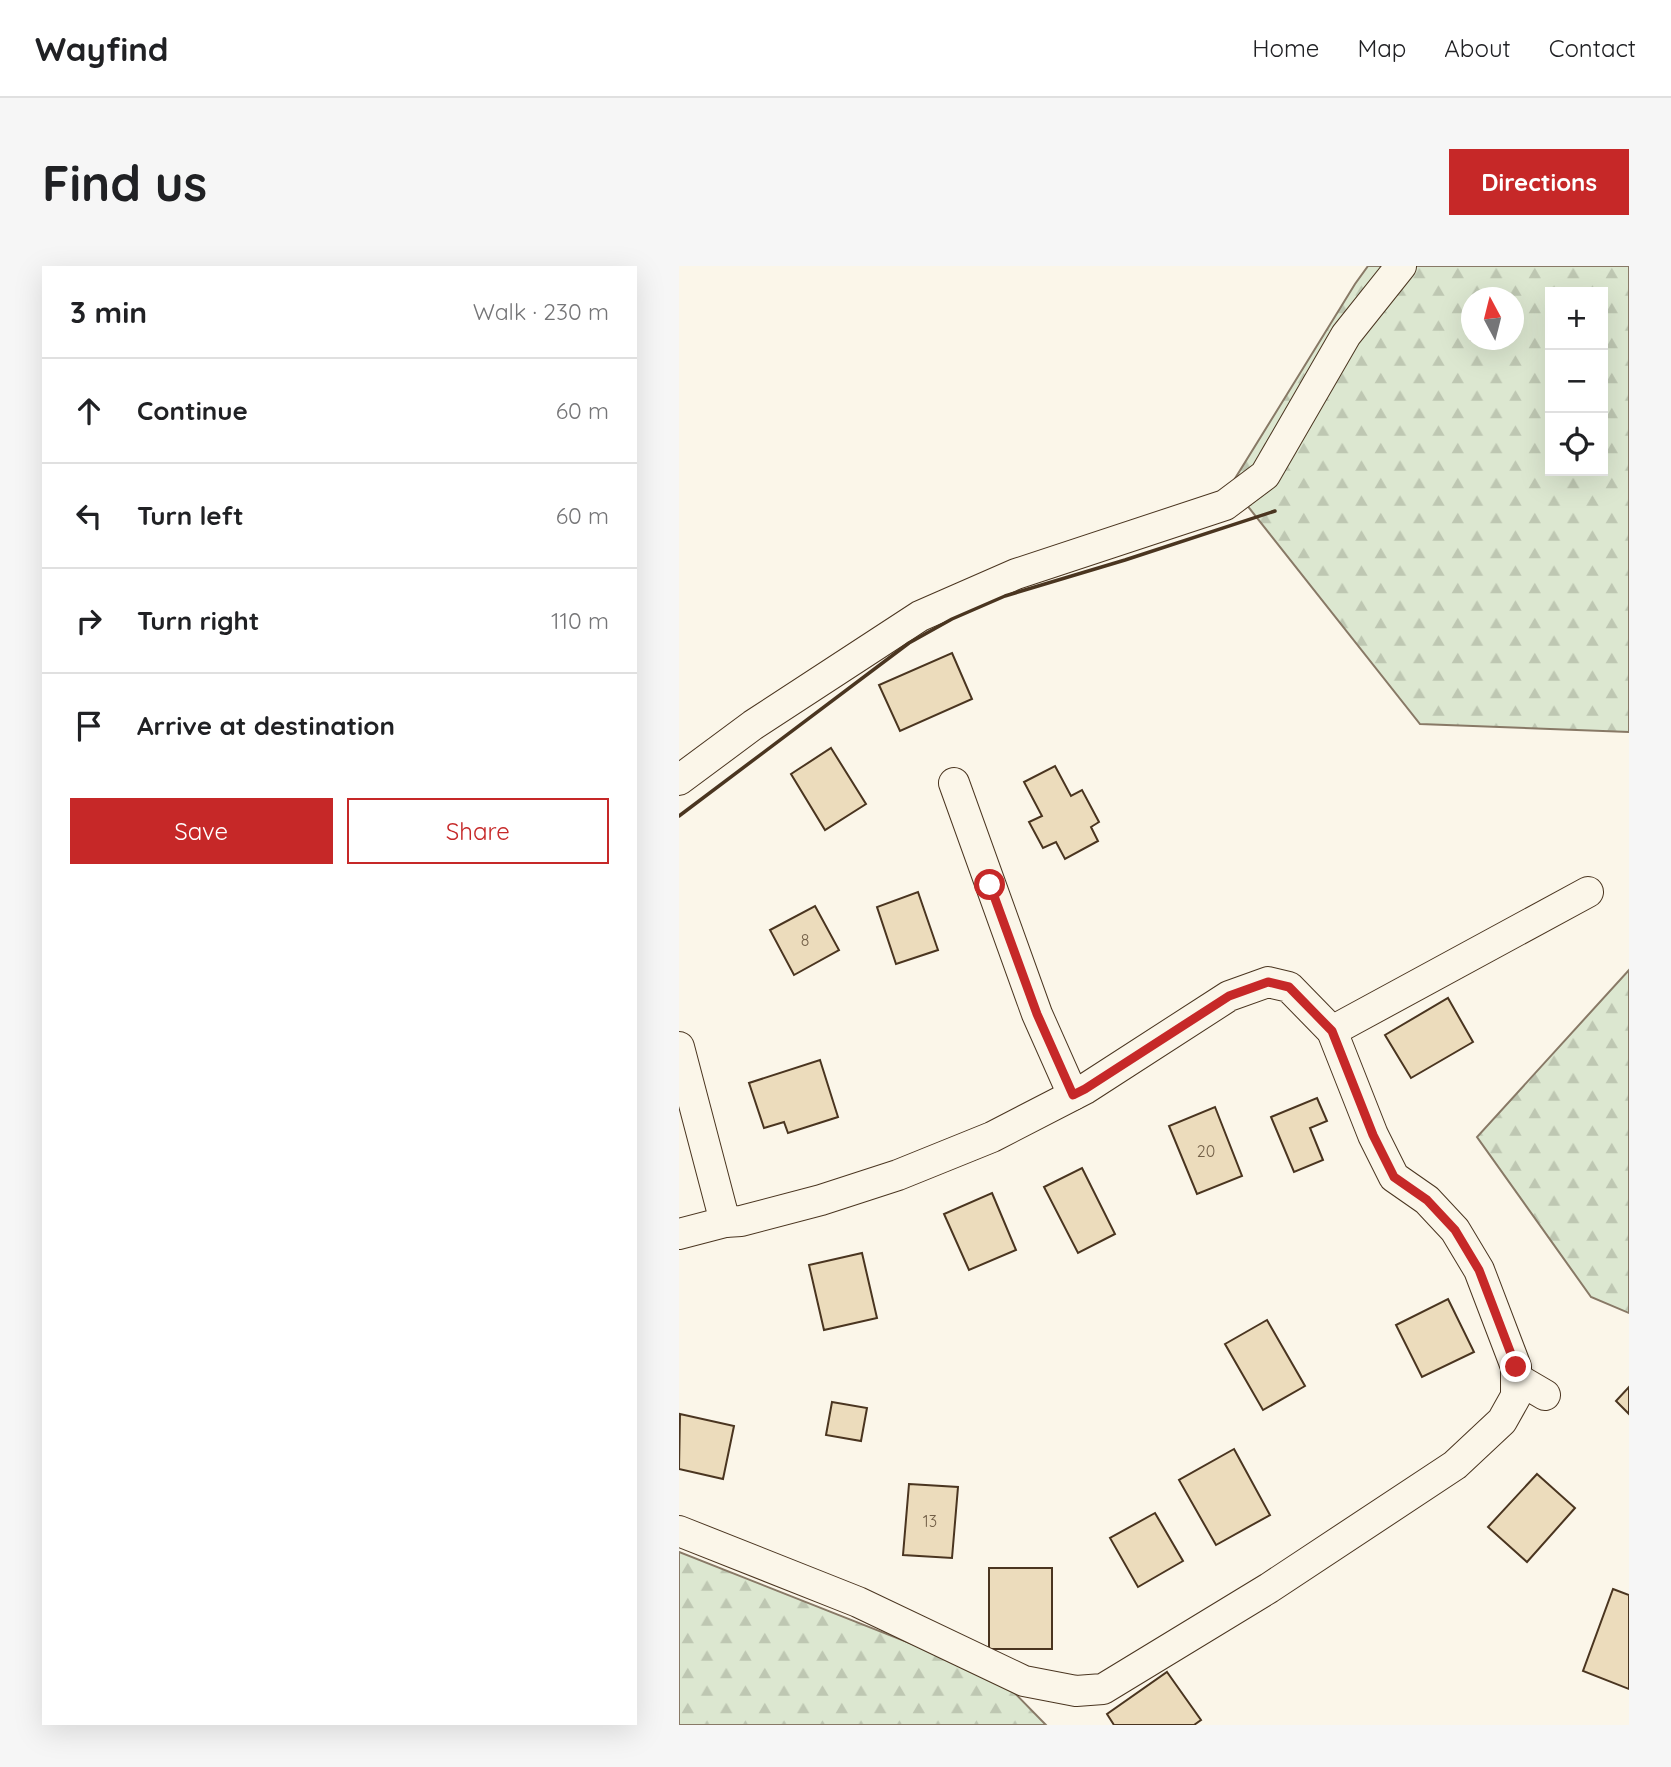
<!DOCTYPE html>
<html lang="en">
<head>
<meta charset="utf-8">
<style>
  body { margin:0; font-family:Quicksand,sans-serif; background:#f6f6f6; color:#202124 }
  .controls { position:absolute; right:21px; top:21px; display:grid; overflow:hidden; border-radius:0px; box-shadow:0 7px 28px #0002 }
  .controls button { width:63px; height:63px; display:grid; place-items:center; padding:0; border:0; border-bottom:2px solid #e0e0e0; background:#fff; color:#202124; font:35px sans-serif }
  .compass { position:absolute; left:782px; top:21px; width:63px; height:63px; border-radius:50%; background:#fff; box-shadow:0 7px 28px #0002; rotate:353deg }
  .stop { position:absolute; width:21px; height:21px; margin:-16px; border:5px solid #c62828; border-radius:50%; background:#fff }
  .stop.end { background:#c62828; border-color:#fff; box-shadow:0 2px 7px #0008 }
  .list { margin:0; padding:0; list-style:none }
  h2 { display:flex; justify-content:space-between; align-items:center; height:91px; margin:0; padding:0 28px; font-size:30px }
  h2 small { font-size:23px; font-weight:400; color:#757577 }
  .list li { display:grid; grid-template-columns:46px 1fr auto; gap:21px; align-items:center; box-sizing:border-box; height:105px; padding:0 28px; border-top:2px solid #e0e0e0 }
  .list b { display:block; font-size:26px; white-space:nowrap }
  .list em { font-size:23px; font-style:normal; color:#757577 }
  .actions { display:flex; gap:14px; padding:21px 28px }
  .actions a { flex:1; padding:16px 0; border:2px solid #c62828; border-radius:0px; text-align:center; font-size:24px; color:#c62828 }
  .actions .main { background:#c62828; color:#fff }
  .icon { flex:none; width:38px; height:38px; fill:none; stroke:currentColor; stroke-width:2; stroke-linecap:round; stroke-linejoin:round }
  .map { position:relative; flex:none; width:950px; height:1459px; overflow:hidden; border-radius:0px }
  header { display:flex; align-items:center; gap:42px; box-sizing:border-box; height:98px; padding:0 35px; background:#fff; border-bottom:2px solid #e0e0e0 }
  header strong { font-size:33px }
  nav { display:flex; gap:38px; margin-inline-start:auto; font-size:24px }
  .intro { display:flex; align-items:center; justify-content:space-between; box-sizing:border-box; height:168px; padding:0 42px }
  h1 { margin:0; font-size:49px }
  .button { padding:18px 32px; border-radius:0px; background:#c62828; color:#fff; font-size:24px; font-weight:700 }
  main { display:flex; gap:42px; padding:0 42px }
  aside { flex:1; background:#fff; border-radius:0px; box-shadow:0 7px 28px #0002 }
  .map>svg:first-child { display:block }
  .forest { fill:url(#forest-firs); stroke:#887966; stroke-width:2; fill-rule:evenodd }
  .building { fill:#ecdcbc; stroke:#4a3520; stroke-width:2 }
  .lines { fill:none; stroke-linecap:round; stroke-linejoin:round }
  .minor-casing { stroke:#4a3520; stroke-width:32 }
  .minor { stroke:#fbf6e9; stroke-width:30 }
  .wall { stroke:#4a3520; stroke-width:3.5 }
  .route { stroke:#c62828; stroke-width:9 }
  .labels { text-anchor:middle; stroke-width:5; stroke-linejoin:round; paint-order:stroke }
  .number-label { font-size:16px; fill:#725f47 }
</style>
</head>
<body>
<header>
<strong>Wayfind</strong>
<nav><a>Home</a><a>Map</a><a>About</a><a>Contact</a></nav>
</header>
<div class="intro"><h1>Find us</h1><a class="button">Directions</a></div>
<main>
<aside>
<h2>3 min<small>Walk · 230 m</small></h2>
<ul class="list">
<li><svg class="icon" aria-label="ahead" viewBox="0 0 24 24"><path d="M12 20V5M6 11l6-6 6 6"/></svg><div><b>Continue</b></div><em>60 m</em></li>
<li><svg class="icon" aria-label="left" viewBox="0 0 24 24"><path d="M17 20v-9H6M10 6l-5 5 5 5"/></svg><div><b>Turn left</b></div><em>60 m</em></li>
<li><svg class="icon" aria-label="right" viewBox="0 0 24 24"><path d="M7 20v-9h11M14 6l5 5-5 5"/></svg><div><b>Turn right</b></div><em>110 m</em></li>
<li><svg class="icon" aria-label="arrive" viewBox="0 0 24 24"><path d="M6 21V4h12l-3 4 3 4H6"/></svg><div><b>Arrive at destination</b></div></li>
</ul>
<div class="actions"><a class="main">Save</a><a>Share</a></div>
</aside>
<div class="map">
<svg width="950" height="1459" viewBox="0 0 950 1459">
  <defs>
    <pattern id="forest-firs" width="22" height="20" patternUnits="userSpaceOnUse" patternTransform="scale(1.75)"><rect width="22" height="20" fill="#dce7d0"/><path d="M5 1l3.5 6h-7zM16 11l3.5 6h-7z" fill="#bec7b2"/></pattern>
  </defs>
  <rect width="100%" height="100%" fill="#fbf6e9"/>
  <g class="forest">
    <path d="M689,0h261v466l-209,-8 -189,-239 124,-201zM871,26h53v179h-53zM792,32h42v42h-42z"/>
    <polygon points="950,704 950,1047 912,1031 798,871"/>
    <polygon points="0,1286 322,1413 367,1459 0,1459"/>
  </g>
  <g class="building">
    <polygon points="273,387 293,433 221,465 200,419"/>
    <polygon points="152,482 187,538 146,564 112,508"/>
    <polygon points="376,500 392,530 403,524 420,556 412,561 419,575 386,593 377,576 364,582 350,556 363,550 345,516"/>
    <polygon points="239,626 259,684 217,698 198,641"/>
    <polygon points="136,640 160,684 115,709 91,664"/>
    <polygon points="769,732 794,776 732,812 706,769"/>
    <polygon points="141,794 159,851 109,867 105,856 85,862 70,817"/>
    <polygon points="638,832 648,855 631,862 644,894 615,906 592,851"/>
    <polygon points="536,841 563,910 518,928 490,860"/>
    <polygon points="403,902 436,968 399,987 365,921"/>
    <polygon points="313,927 337,984 290,1004 265,948"/>
    <polygon points="183,987 198,1052 145,1064 130,999"/>
    <polygon points="769,1033 795,1086 743,1111 717,1059"/>
    <polygon points="588,1054 626,1120 584,1144 546,1078"/>
    <polygon points="950,1121 950,1148 937,1135"/>
    <polygon points="153,1136 188,1142 182,1175 147,1169"/>
    <polygon points="1,1148 55,1160 44,1213 0,1203"/>
    <polygon points="555,1183 591,1249 537,1279 500,1214"/>
    <polygon points="858,1208 896,1242 848,1296 809,1261"/>
    <polygon points="230,1218 279,1221 273,1292 224,1289"/>
    <polygon points="476,1247 504,1295 459,1321 431,1272"/>
    <rect x="310" y="1302" width="63" height="81"/>
    <polygon points="934,1323 950,1329 950,1423 904,1405"/>
    <polygon points="488,1406 522,1454 515,1459 435,1459 428,1448"/>
  </g>
  <g class="lines">
    <defs>
      <g id="minor">
        <polyline points="0,514 74,459 241,350 337,308 546,239 586,209 667,69 722,0"/>
        <polyline points="275,517 358,748 394,829"/>
        <polyline points="653,765 909,626"/>
        <polyline points="0,781 46,956"/>
        <polyline points="0,968 46,956 62,955 142,934 219,909 313,871 406,823 550,730 589,716 610,721 653,765 694,869 715,911 748,934 776,964 800,1004 837,1101 837,1130 823,1155 776,1199 590,1322 424,1423 397,1425 345,1415 179,1336 0,1265"/>
        <polyline points="837,1112 866,1129"/>
      </g>
    </defs>
    <use href="#minor" class="minor-casing"/>
    <use href="#minor" class="minor"/>
    <polyline class="wall" points="0,550 230,377 273,353 326,330 446,294 596,245"/>
  </g>
  <g class="lines">
    <polyline class="route" points="311,619 358,748 394,829 406,823 550,730 589,716 610,721 653,765 694,869 715,911 748,934 776,964 800,1004 837,1101"/>
  </g>
  <g class="labels">
    <g class="number-label">
      <text x="126" y="680">8</text>
      <text x="527" y="891">20</text>
      <text x="251" y="1261">13</text>
    </g>
  </g>
</svg>
<div class="controls">
<button>+</button>
<button>−</button>
<button><svg class="icon" aria-label="locate" viewBox="0 0 24 24"><circle cx="12" cy="12" r="6"/><path d="M12 2v4M12 18v4M2 12h4M18 12h4"/></svg></button>
</div>
<svg class="compass" viewBox="-18 -18 36 36"><path d="M0-13l5 13h-10z" fill="#e53935"/><path d="M0 13l5-13h-10z" fill="#757577"/></svg>
<div class="stop" style="left:311px;top:619px"></div>
<div class="stop end" style="left:837px;top:1101px"></div>
</div>
</main>
</body>
</html>
